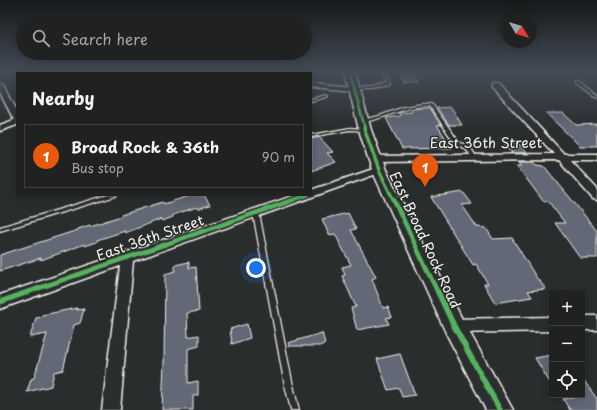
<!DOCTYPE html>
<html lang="en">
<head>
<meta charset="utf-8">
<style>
  body { margin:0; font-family:"Playpen Sans",sans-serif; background:#282a2a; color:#f1f3f6 }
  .controls { position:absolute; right:12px; bottom:12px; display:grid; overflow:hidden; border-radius:0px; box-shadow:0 2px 10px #0003 }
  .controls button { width:36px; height:36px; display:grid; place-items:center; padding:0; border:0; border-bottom:1px solid #3d3f40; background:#202222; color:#f1f3f6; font:20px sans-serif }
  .compass { position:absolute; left:501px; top:12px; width:36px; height:36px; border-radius:50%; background:#202222; box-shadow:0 2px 10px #0003; rotate:128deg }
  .you { position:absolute; left:256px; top:268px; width:14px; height:14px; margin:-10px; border:3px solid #fff; border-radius:50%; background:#1a73e8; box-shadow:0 0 0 6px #1a73e833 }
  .badge { display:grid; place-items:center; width:26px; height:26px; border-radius:50%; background:#ea580c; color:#fff; font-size:13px; font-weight:700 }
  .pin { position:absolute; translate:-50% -33px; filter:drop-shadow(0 1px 2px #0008) }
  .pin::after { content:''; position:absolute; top:21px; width:14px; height:12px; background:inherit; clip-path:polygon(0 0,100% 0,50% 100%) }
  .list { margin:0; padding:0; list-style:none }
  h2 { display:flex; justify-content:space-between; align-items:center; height:52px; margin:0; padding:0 16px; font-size:17px }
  h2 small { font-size:13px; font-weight:400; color:#a2a4a5 }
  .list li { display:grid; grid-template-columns:26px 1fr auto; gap:12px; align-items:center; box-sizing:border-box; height:64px; margin:0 8px 8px; padding:0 8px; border:1px solid #3d3f40; border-radius:0px }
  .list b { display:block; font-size:15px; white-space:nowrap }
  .list p { margin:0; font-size:13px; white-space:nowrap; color:#a2a4a5 }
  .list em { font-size:13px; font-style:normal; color:#a2a4a5 }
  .icon { flex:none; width:22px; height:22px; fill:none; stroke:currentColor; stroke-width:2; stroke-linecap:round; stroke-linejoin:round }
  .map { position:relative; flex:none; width:597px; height:410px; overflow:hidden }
  .search { position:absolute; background:#202222; box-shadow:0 2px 10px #0003; left:16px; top:16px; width:296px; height:44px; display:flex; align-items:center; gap:10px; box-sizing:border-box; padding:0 14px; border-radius:22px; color:#a2a4a5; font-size:15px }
  .panel { position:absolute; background:#202222; box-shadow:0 2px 10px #0003; left:16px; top:72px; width:296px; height:124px; border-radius:0px }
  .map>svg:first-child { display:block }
  .building { fill:#626776; stroke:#f4f1e8 }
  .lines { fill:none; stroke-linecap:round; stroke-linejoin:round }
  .service-casing { stroke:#f4f1e8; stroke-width:2.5 }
  .minor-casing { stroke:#f4f1e8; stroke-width:3 }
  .secondary-casing { stroke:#f4f1e8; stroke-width:3 }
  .service { fill:#2a2d2e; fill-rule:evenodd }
  .minor { fill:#2a2d2e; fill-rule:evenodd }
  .secondary { fill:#2a2d2e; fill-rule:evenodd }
  .cycleway-far3-casing { stroke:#2a2d2e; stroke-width:4 }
  .cycleway-far2-casing { stroke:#2a2d2e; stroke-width:5.5 }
  .cycleway-far1-casing { stroke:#2a2d2e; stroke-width:7 }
  .cycleway-casing { stroke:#2a2d2e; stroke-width:8 }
  .cycleway-far3 { stroke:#56b35d; stroke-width:2.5 }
  .cycleway-far2 { stroke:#56b35d; stroke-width:3.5 }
  .cycleway-far1 { stroke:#56b35d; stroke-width:4.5 }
  .cycleway { stroke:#56b35d; stroke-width:5.5 }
  .labels { text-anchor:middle; stroke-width:3; stroke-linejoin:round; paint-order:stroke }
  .street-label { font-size:14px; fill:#f4f1e8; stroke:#2a2d2e }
</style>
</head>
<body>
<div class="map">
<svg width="597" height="410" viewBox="0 0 597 410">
  <rect width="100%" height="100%" fill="#2a2d2e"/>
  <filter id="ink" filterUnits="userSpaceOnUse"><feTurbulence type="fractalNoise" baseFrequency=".025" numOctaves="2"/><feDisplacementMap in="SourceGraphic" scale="8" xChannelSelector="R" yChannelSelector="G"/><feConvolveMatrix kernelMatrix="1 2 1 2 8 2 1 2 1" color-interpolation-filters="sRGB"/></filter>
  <g filter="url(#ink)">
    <g class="building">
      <polygon points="399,72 413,72 419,82 404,82"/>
      <polygon points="451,107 462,125 449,125 437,108"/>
      <polygon points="430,108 441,125 437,125 452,148 402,149 386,118 400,116 399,113 412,112 411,110 413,109"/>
      <polygon points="546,113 563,113 576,125 597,124 597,146 580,146"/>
      <polygon points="319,137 333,152 327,153 336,162 311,171 311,139"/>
      <polygon points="501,139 515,139 527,153 512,153"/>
      <polygon points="519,162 534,162 537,165 544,166 576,205 597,231 597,258 580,258 555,223 565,223 548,201 543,201 517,166 522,166"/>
      <polygon points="463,192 472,204 462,205 477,227 486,228 493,239 512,238 536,277 546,289 528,291 532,297 495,303 484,284 488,284 476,264 473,265 431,197"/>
      <polygon points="192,195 204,195 210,205 197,209 197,207 173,215 173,217 162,221 161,219 125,233 125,231 97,240 97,242 85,246 85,244 41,260 41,258 0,271 0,255 78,230 78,229 90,225 90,226 121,216 121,215 140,209 163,202 164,204"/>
      <polygon points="348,213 356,229 351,230 376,277 372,279 383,308 388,307 392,317 386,318 389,324 357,330 351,308 356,307 342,276 345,275 342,267 351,265 335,234 329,235 322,219"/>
      <polygon points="189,262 189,268 196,267 199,311 187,313 188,337 199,335 199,346 188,349 188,383 198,381 198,395 193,396 193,410 162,410 164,362 165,274 175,271 175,265"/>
      <polygon points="77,308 77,310 84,309 80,323 74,325 63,370 54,372 51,386 27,392 31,379 34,378 47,334 30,337 36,318 41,317 42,315"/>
      <polygon points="247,324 250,338 232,344 230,329"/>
      <polygon points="322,333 325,343 320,346 289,346 288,343"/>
      <polygon points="400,354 415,395 402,397 399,388 388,390 377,359"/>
      <polygon points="552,355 552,386 535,358"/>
      <polygon points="582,378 597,399 597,410 570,410 563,399 582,396"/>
    </g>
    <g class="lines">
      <defs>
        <g id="service">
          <polygon points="256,72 260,72 259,73 254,73"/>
          <polygon points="380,72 384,72 390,84 389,85 372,90 355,90 353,89 355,88 372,88 386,83"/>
          <polygon points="577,81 579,81 597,95 597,98 577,83"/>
          <polygon points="326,95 328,96 327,97 311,101 311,99"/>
          <path d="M422,104h10l27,38 11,5 7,11v1h-4l-7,-10 -11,-5 -25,-38c-24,-1 -44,13 -67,16l-2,-1 1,-1 17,-4 25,-9z"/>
          <polygon points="350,128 365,129 367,130 365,131 350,130 311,137 311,135"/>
          <polygon points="108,195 117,195 116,196 0,231 0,227"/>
          <polygon points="256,211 258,212 259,213 292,381 299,410 291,410 284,381 253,213 254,212"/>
        </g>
        <g id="minor">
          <rect x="182" y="72" width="18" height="1"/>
          <polygon points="311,83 355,87 359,89 355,91 311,87"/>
          <polygon points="492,83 498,83 564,154 597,154 597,160 570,160 597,189 597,200 593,199 559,160 375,162 370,159 375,156 554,154 492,87"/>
          <polygon points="0,84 4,86 17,111 17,125 0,131 0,125 14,120 0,93"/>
          <polygon points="379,167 382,168 384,170 382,172 133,261 120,410 102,410 120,266 0,309 0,295 296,195 311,195 311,190"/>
          <rect x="582" y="316" width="15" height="14"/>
          <polygon points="552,317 552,331 454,333 449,331 447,326 449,321 454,319"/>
        </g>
        <polygon id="secondary" points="345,72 355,72 371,130 386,170 462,319 513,410 486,410 446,333 372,170 359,130"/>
      </defs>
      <use href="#service" class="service-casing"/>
      <use href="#minor" class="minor-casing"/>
      <use href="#secondary" class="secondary-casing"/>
      <use href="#service" class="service"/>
      <use href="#minor" class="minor"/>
      <use href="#secondary" class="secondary"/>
      <defs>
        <polyline id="cycleway-far3" points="350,72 365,129"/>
        <g id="cycleway-far2">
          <polyline points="364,128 379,170 394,201"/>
          <polyline points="290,201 308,195"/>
        </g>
        <g id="cycleway-far1">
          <polyline points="394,200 438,293"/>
          <polyline points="25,293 293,200"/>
        </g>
        <g id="cycleway">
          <polyline points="438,292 454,326 500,410"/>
          <polyline points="0,302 28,292"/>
        </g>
      </defs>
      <use href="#cycleway-far3" class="cycleway-far3-casing"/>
      <use href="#cycleway-far2" class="cycleway-far2-casing"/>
      <use href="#cycleway-far1" class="cycleway-far1-casing"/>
      <use href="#cycleway" class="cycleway-casing"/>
      <use href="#cycleway-far3" class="cycleway-far3"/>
      <use href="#cycleway-far2" class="cycleway-far2"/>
      <use href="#cycleway-far1" class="cycleway-far1"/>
      <use href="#cycleway" class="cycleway"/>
    </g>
  </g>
  <linearGradient id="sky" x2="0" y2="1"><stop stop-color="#171919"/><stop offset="0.56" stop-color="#444c57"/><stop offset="1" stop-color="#444c57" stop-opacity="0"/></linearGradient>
  <rect width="597" height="129" fill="url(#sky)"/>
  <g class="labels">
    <g class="street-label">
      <text x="486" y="148">East 36th Street</text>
      <text transform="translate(150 238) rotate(-19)" y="5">East 36th Street</text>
      <text transform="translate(425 240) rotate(65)" y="5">East Broad Rock Road</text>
    </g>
  </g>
</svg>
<div class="controls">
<button>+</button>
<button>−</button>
<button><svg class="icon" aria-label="locate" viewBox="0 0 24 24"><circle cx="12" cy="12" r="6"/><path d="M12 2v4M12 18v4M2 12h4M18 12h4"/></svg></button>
</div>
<svg class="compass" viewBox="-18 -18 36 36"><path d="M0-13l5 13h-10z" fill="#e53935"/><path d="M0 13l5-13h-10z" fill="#a2a4a5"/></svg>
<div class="you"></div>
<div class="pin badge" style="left:425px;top:187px">1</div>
<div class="search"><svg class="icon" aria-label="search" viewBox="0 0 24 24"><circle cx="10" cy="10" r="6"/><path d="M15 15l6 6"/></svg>Search here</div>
<section class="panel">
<h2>Nearby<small></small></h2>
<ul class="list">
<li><span class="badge">1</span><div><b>Broad Rock &amp; 36th</b><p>Bus stop</p></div><em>90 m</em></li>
</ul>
</section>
</div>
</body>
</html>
